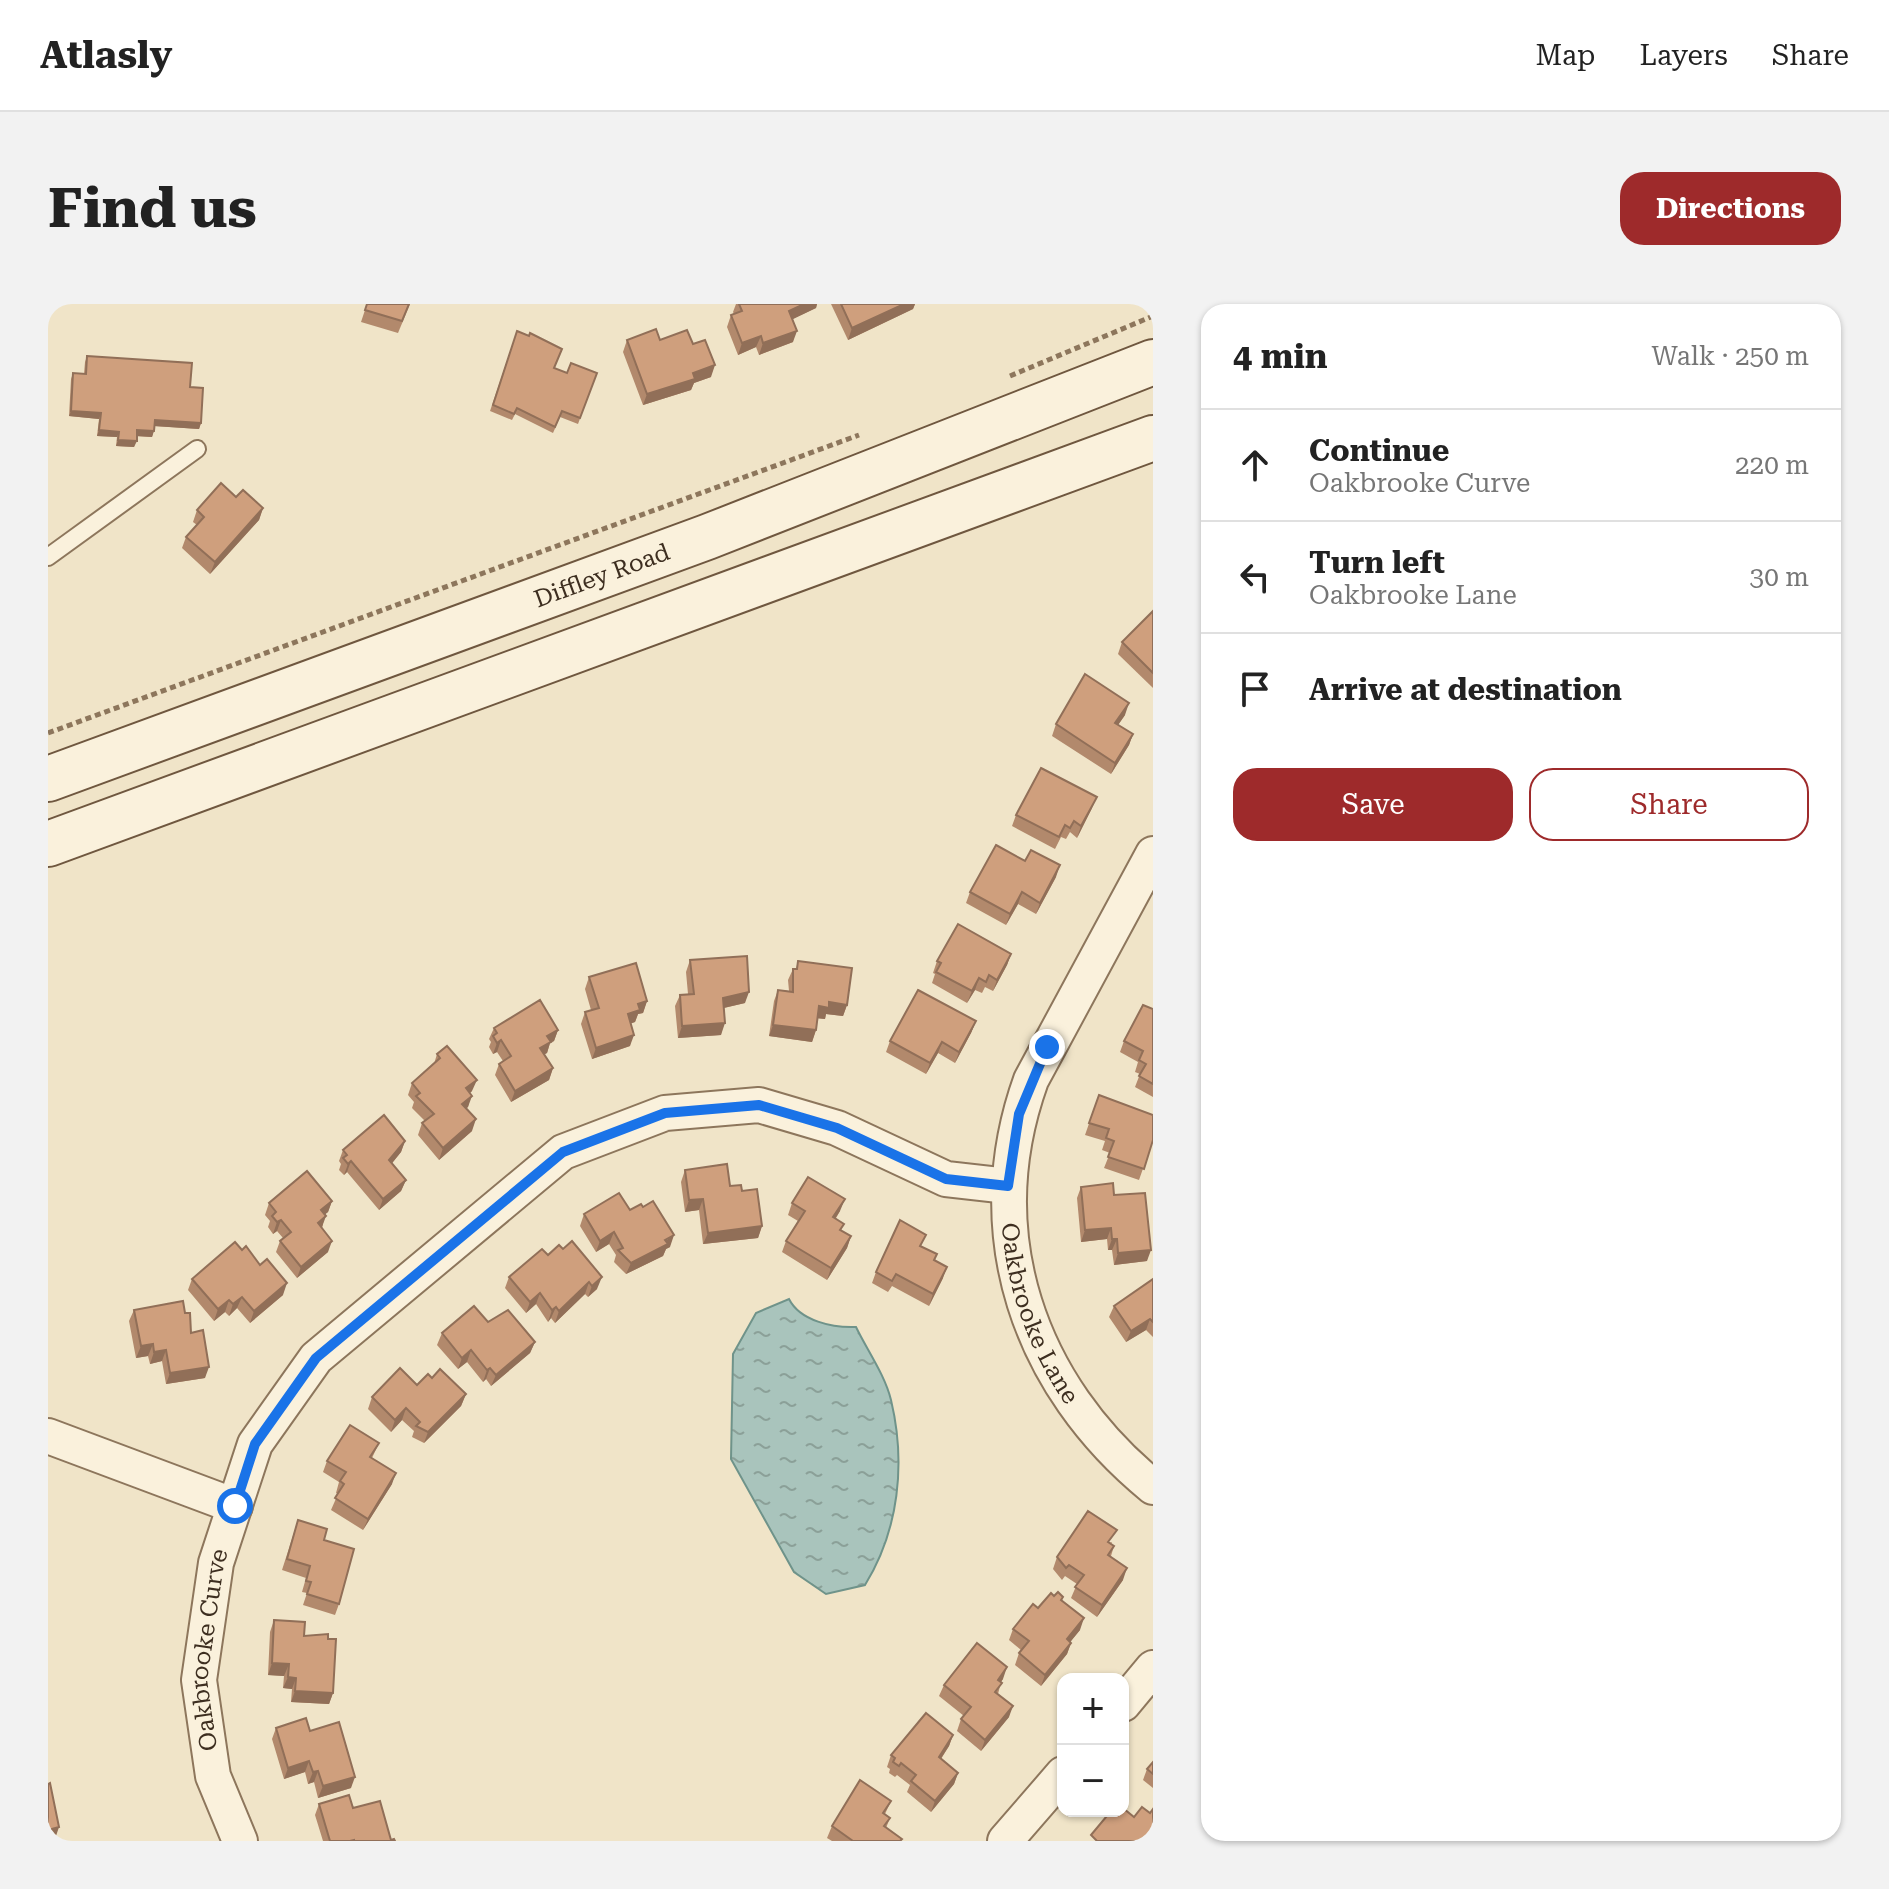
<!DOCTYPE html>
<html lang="en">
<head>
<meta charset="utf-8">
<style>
  body { margin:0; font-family:"Roboto Serif",serif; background:#f2f2f2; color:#222 }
  .controls { position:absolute; right:24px; bottom:24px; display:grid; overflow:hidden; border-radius:16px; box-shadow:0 2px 6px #0004 }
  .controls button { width:72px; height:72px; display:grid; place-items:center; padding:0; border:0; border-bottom:2px solid #e0e0e0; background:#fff; color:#222; font:40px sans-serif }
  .stop { position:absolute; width:24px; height:24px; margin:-18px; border:6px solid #1a73e8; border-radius:50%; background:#fff }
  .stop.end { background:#1a73e8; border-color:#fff; box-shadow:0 2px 8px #0008 }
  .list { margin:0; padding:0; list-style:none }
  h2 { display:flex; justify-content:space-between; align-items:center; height:104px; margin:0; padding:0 32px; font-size:34px }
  h2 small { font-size:26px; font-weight:400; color:#767676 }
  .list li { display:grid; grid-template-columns:52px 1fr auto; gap:24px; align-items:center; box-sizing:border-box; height:112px; padding:0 32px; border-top:2px solid #e0e0e0 }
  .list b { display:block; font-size:30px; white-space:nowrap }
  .list p { margin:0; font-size:26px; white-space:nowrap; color:#767676 }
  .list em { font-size:26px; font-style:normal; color:#767676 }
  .actions { display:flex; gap:16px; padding:24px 32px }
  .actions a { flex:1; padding:18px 0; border:2px solid #9e2a2b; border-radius:24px; text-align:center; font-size:28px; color:#9e2a2b }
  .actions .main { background:#9e2a2b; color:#fff }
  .icon { flex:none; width:44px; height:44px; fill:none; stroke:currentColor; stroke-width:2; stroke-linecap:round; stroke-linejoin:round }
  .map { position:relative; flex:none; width:1105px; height:1537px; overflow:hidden; border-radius:24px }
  header { display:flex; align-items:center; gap:48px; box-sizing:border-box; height:112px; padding:0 40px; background:#fff; border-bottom:2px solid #e0e0e0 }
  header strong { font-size:38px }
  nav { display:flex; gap:44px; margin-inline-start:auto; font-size:28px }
  .intro { display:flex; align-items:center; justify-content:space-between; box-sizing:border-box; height:192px; padding:0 48px }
  h1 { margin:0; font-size:56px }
  .button { padding:20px 36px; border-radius:24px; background:#9e2a2b; color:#fff; font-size:28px; font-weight:700 }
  main { display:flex; gap:48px; padding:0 48px }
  aside { flex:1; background:#fff; border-radius:24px; box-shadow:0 2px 6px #0004 }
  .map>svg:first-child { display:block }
  .water { fill:url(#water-ripples); stroke:#6f938a; stroke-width:2 }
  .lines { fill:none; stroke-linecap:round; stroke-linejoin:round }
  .lane-casing { stroke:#8d765c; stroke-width:20 }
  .street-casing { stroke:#8d765c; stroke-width:38 }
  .secondary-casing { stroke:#6f573f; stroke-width:48 }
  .path { stroke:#8d765c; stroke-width:5; stroke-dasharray:6 4; stroke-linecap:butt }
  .lane { stroke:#faf1dc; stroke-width:16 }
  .street { stroke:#faf1dc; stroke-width:34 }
  .secondary { stroke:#faf1dc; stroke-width:44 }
  .wall { fill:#b2896c }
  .shaded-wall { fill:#916f58 }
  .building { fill:#cf9f7d; stroke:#916f58; stroke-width:2 }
  .route { stroke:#1a73e8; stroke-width:10 }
  .labels { text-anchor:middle; stroke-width:6; stroke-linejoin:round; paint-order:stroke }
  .street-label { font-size:24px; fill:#3d2e20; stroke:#f7eed8 }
</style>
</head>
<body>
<header>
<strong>Atlasly</strong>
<nav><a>Map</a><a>Layers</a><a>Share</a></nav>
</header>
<div class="intro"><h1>Find us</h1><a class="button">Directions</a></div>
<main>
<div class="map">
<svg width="1105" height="1537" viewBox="0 0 1105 1537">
  <defs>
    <pattern id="water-ripples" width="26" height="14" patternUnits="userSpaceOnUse" patternTransform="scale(2)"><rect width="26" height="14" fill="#a9c4bc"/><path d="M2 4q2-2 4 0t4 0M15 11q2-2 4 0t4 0" fill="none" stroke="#8ba098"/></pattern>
  </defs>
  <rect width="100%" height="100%" fill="#f0e4c8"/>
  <path class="water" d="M741,995c11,22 44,29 67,28 11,23 29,48 35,73 15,63 8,130 -26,185l-39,9 -32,-22 -63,-113 2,-105 23,-41z"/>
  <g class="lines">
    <defs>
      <polyline id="lane" points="0,253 149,145"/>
      <g id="street">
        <path id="s1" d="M1105,550l-122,226c-55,153 -3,305 122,407"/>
        <polyline points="0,1132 187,1202"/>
        <polyline points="1075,1400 1105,1364"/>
        <path id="s2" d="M192,1537l-27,-65 -14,-96 17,-117 39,-119 61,-86 247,-206 102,-39 94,-8 78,23 109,51 62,7"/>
        <polyline points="957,1537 1015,1470"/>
      </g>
      <g id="secondary">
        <path id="s3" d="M0,475l659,-242 446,-175"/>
        <polyline points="0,540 1105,134"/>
      </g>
    </defs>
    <use href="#lane" class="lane-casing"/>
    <use href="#street" class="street-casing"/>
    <use href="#secondary" class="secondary-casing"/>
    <g class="path">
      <polyline points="962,72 1105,12"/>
      <polyline points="0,429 811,131"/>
    </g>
    <use href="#lane" class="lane"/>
    <use href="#street" class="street"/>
    <use href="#secondary" class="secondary"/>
  </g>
  <g class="wall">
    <polygon points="319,0 362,0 350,29 313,18"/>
    <polygon points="688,0 769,0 768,4 744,15 745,38 711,51 708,43 690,51 679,23 683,11 686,10 685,8"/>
    <polygon points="783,0 867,0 865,5 800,36"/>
    <polygon points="469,27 506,64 519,69 549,69 530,120 512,113 505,129 467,110 464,116 442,107"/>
    <polygon points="579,36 612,36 645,40 663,73 646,79 643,86 595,101 575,48"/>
    <polygon points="39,52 142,83 153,119 151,125 107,122 104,133 89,132 86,143 68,142 69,133 49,132 51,115 21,112 23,75 25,69 36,70 37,58"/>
    <polygon points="215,204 211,216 162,270 134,244 138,233 149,221 145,218 149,206"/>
    <polygon points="1105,307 1105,384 1070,350 1074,338"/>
    <polygon points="1077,411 1070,421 1085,430 1081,441 1063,470 1004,432 1008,420"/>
    <polygon points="1044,504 1029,534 1022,528 1018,535 1013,533 1007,545 964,522 968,511"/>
    <polygon points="1008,573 988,610 970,600 958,621 918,599 922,588"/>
    <polygon points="963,650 959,661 945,687 937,683 934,689 927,686 919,699 884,679 887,670 885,669 889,657"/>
    <polygon points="642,656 697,699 676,704 673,731 630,734 627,702 632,691 640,690 638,668"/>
    <polygon points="750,657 799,701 795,712 778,710 777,715 769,714 768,726 764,738 721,732 726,697 730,686 741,687 740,676 745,665 748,665"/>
    <polygon points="541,673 599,697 595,709 590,710 587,718 583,719 582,742 544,755 533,720 537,708 543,706 537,685"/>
    <polygon points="1105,705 1105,793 1087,783 1092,770 1087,768 1090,758 1072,748 1076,737"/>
    <polygon points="928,717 923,729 907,759 890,749 878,770 838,748 842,737"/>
    <polygon points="446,724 510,726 506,737 502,739 499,749 496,750 505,764 501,776 463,798 447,771 451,760 455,757 449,748 445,750 441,743 443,738 441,735"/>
    <polygon points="389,750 424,787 422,789 420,803 418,804 424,827 391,856 370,831 374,819 377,817 364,804 366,798 360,791 364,779 386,760"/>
    <polygon points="1051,791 1105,836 1091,876 1056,864 1062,849 1054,846 1057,837 1037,831"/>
    <polygon points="357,837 353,848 344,859 358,876 353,887 331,906 299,868 296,871 291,866 293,860 291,857 295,846"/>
    <polygon points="637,866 694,887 714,922 710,934 655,940 651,906 637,908 633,878"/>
    <polygon points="1033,883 1066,891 1099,957 1066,961 1064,946 1060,946 1059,935 1033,938 1029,894"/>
    <polygon points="284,897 280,908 277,910 274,924 280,948 249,974 228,948 232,937 235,934 229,927 225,930 220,923 222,917 217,911 221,899"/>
    <polygon points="744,899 792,907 788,914 794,927 803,932 799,944 779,976 734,948 738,937 750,917 740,911"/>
    <polygon points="582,906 622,943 618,945 615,952 578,970 566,958 568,951 561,940 548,948 532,922 536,910"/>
    <polygon points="874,943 887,956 895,974 881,1002 844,982 840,988 824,979 828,968"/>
    <polygon points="500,951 549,985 540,993 537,990 507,1019 503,1014 500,1018 488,1000 478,1009 457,984 461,973"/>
    <polygon points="144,975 235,991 202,1019 189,1004 181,1012 177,1008 166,1017 140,986"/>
    <polygon points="1105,975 1105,1033 1098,1026 1078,1038 1061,1013 1066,1002"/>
    <polygon points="86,1006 143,1029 157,1074 118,1080 114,1057 102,1060 100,1052 88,1054 81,1017"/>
    <polygon points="440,1018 487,1038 482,1049 443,1082 438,1075 435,1078 419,1058 410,1065 389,1041 394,1029"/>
    <polygon points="384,1074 418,1090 413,1102 376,1139 364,1133 366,1127 354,1116 343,1128 320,1105 324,1093 369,1081"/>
    <polygon points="331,1139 324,1154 344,1180 315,1226 283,1206 290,1190 288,1189 291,1178 275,1168 279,1157"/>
    <polygon points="250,1216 276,1236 291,1300 287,1311 255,1301 259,1289 254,1288 258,1274 234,1266"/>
    <polygon points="1064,1238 1063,1240 1066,1242 1063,1252 1075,1276 1049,1313 1023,1294 1029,1280 1017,1272 1014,1276 1005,1265 1009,1253"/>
    <polygon points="1006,1292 1015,1293 1014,1297 1032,1326 1022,1338 1023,1339 1019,1350 993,1382 967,1361 971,1349 973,1346 961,1336 965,1325 990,1304"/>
    <polygon points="226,1316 256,1332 285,1389 281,1400 243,1398 244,1385 235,1384 236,1372 220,1371 222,1328"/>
    <polygon points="955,1375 953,1378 950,1390 961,1413 933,1447 909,1427 913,1415 916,1412 891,1392 896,1381"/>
    <polygon points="228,1424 262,1427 303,1484 270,1494 266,1478 260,1480 257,1468 236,1475 224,1435"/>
    <polygon points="905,1431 901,1442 893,1455 910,1469 906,1480 883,1508 859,1488 862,1481 849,1471 847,1473 841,1469 842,1465 839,1463 843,1451"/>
    <polygon points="1105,1458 1105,1484 1095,1476 1099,1465"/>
    <polygon points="843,1497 837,1510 842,1514 838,1524 854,1535 853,1537 784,1537 779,1534 784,1522"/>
    <polygon points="271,1500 305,1504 343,1536 347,1537 275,1537 267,1511"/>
  </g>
  <g class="shaded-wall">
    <polygon points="756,0 769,0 768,4 737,19 741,7"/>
    <polygon points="856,0 867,0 865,5 800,36 804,24"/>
    <polygon points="749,27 745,38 711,51 715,39"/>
    <polygon points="713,32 708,43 690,51 694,39"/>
    <polygon points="667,61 663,73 646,79 643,86 595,101 599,90 645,69"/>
    <polygon points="23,107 53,109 51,115 21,112"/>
    <polygon points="107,116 153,119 151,125 105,122"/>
    <polygon points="51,126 71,128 69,133 49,132"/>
    <polygon points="89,126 106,127 104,133 87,132"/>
    <polygon points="70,136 89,137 86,143 68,142"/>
    <polygon points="215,204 211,216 162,270 167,258"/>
    <polygon points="1081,399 1077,411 1063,431 1067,419"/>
    <polygon points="1085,430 1081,441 1063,470 1067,459"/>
    <polygon points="1049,493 1044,504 1029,534 1033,522"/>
    <polygon points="1012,561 1008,573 988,610 992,599"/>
    <polygon points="974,588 970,600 958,621 962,610"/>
    <polygon points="963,650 959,661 945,687 949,676"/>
    <polygon points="931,674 927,686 919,699 924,687"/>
    <polygon points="701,688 697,699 671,705 675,694"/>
    <polygon points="599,697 595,709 590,710 587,718 576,722 580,710 590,700"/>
    <polygon points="781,698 799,701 795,712 778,710 777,715 767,714 771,702"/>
    <polygon points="928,717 923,729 907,759 911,748"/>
    <polygon points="677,719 673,731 630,734 634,722"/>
    <polygon points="725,721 768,726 764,738 721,732"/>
    <polygon points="510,726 506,737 502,739 499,749 488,755 492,744 499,732"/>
    <polygon points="586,731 582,742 544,755 548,744"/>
    <polygon points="453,736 449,748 445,750 449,739"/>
    <polygon points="894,738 890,749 878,770 882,759"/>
    <polygon points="505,764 501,776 463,798 467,787"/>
    <polygon points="429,776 424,787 414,796 418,784"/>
    <polygon points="424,792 420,803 410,812 414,800"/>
    <polygon points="428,815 424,827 391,856 395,844"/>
    <polygon points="357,837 353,848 337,868 341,856"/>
    <polygon points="303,857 299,868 296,871 300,860"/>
    <polygon points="358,876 353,887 331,906 335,895"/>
    <polygon points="655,895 651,906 637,908 641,896"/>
    <polygon points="797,895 792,907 781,924 785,913"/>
    <polygon points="284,897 280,908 269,917 273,906"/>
    <polygon points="278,912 274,923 266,930 270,919"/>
    <polygon points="233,916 229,927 225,930 229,918"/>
    <polygon points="714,922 710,934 655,940 660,929"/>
    <polygon points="1063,924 1059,935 1033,938 1037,926"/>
    <polygon points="566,928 561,940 548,948 552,937"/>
    <polygon points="626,931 622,943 618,945 615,952 578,970 583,959"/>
    <polygon points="803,932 799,944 779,976 783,964"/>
    <polygon points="1064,935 1069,935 1064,946 1060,946"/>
    <polygon points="284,937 280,948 249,974 253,963"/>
    <polygon points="1103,946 1099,957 1066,961 1070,949"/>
    <polygon points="899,963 895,974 881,1002 885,990"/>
    <polygon points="554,973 549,985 540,993 544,982"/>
    <polygon points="541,978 537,990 507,1019 511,1007"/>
    <polygon points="239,979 235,991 202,1019 206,1007"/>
    <polygon points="492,989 488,1000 478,1009 482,998"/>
    <polygon points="194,993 189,1004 181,1012 185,1000"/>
    <polygon points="181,996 177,1008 166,1017 170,1005"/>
    <polygon points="508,1003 503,1014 500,1018 504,1006"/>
    <polygon points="1102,1015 1098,1026 1078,1038 1083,1027"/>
    <polygon points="487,1038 482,1049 443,1082 448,1071"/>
    <polygon points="105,1040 100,1052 88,1054 93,1042"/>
    <polygon points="118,1046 114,1057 102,1060 106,1048"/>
    <polygon points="423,1046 419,1058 410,1065 414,1054"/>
    <polygon points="161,1063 157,1074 118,1080 122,1069"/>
    <polygon points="442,1064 438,1075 435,1078 439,1066"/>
    <polygon points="418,1090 413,1102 376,1139 380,1128"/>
    <polygon points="358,1104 354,1116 343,1128 347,1116"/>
    <polygon points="348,1169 344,1180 315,1226 320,1215"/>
    <polygon points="1079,1264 1075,1276 1049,1313 1054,1301"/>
    <polygon points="1036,1314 1032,1326 1015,1347 1019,1335"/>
    <polygon points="1023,1339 1019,1350 993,1382 997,1371"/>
    <polygon points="224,1359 241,1360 236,1372 220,1371"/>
    <polygon points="959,1363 955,1375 946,1387 950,1376"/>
    <polygon points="240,1373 248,1374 244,1385 235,1384"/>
    <polygon points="247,1387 285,1389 281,1400 243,1398"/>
    <polygon points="965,1402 961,1413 933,1447 937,1436"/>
    <polygon points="905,1431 901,1442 886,1465 891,1453"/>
    <polygon points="261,1457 257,1468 236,1475 240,1464"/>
    <polygon points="270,1467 266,1478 260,1480 265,1468"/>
    <polygon points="910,1469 906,1480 883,1508 887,1497"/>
    <polygon points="307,1473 303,1484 270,1494 275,1482"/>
    <polygon points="11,1523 7,1535 0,1536 0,1526"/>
  </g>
  <g class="building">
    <polygon points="319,0 361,0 354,17 317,6"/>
    <polygon points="691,0 756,0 741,7 749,27 715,39 713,32 694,39 683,11 694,7"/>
    <polygon points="793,0 856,0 804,24"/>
    <polygon points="608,25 612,36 639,26 645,40 657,36 667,61 645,69 647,75 599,90 579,36"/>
    <polygon points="469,27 481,32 482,29 514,45 506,64 519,69 523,59 549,69 532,114 514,107 507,123 469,104 466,110 445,101"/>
    <polygon points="39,52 144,59 142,83 155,84 153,119 107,116 106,127 89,126 89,137 70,136 71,128 51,126 53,109 23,107 25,69 38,70"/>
    <polygon points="173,179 188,193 195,186 215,204 167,258 138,233 156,213 149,206"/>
    <polygon points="1105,307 1105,369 1074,338"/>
    <polygon points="1037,370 1081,399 1067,419 1085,430 1067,459 1008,420"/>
    <polygon points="993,464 1049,493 1033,522 1026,517 1022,524 1017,521 1011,533 968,511"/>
    <polygon points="948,541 977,557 983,546 1012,561 992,599 974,588 962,610 922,588"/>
    <polygon points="910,620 963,650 949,676 941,671 938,678 931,674 924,687 888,668 893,659 889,657"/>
    <polygon points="699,652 701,688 675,694 677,719 634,722 632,691 646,690 642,656"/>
    <polygon points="750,657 804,664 799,701 781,698 781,704 771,702 768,726 725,721 730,686 745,688 745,665 749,665"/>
    <polygon points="588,659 599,697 590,700 592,706 580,710 586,731 548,744 537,708 551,704 541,673"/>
    <polygon points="870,686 928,717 911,748 894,738 882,759 842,737"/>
    <polygon points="492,696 510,726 499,732 503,738 492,744 505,764 467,787 451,760 463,752 453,736 449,739 445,732 449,729 446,724"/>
    <polygon points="1095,701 1105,705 1105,780 1091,772 1098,760 1091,756 1095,747 1076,737"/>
    <polygon points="399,742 429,776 418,784 424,792 414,800 428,815 395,844 374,819 386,810 368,792 372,789 364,779 392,754 389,750"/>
    <polygon points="1051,791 1105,811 1105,836 1096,865 1060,853 1066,837 1058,834 1061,825 1041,819"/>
    <polygon points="336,811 357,837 341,856 358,876 335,895 303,857 300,860 295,854 299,851 295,846"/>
    <polygon points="679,860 682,882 693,881 694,887 709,885 714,922 660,929 655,895 641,896 637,866"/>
    <polygon points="259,867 284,897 273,906 278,912 270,919 284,937 253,963 232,937 243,928 233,916 229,918 224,912 228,908 221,899"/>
    <polygon points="760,873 797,895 785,913 796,920 792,926 803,932 783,964 738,937 757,907 744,899"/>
    <polygon points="1065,879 1066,891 1097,889 1103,946 1070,949 1069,935 1064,935 1063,924 1037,926 1033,883"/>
    <polygon points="571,889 582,906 593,900 595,903 605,897 626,931 617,936 620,940 583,959 570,946 575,944 566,928 552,937 536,910"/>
    <polygon points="852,916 878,931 872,942 889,950 886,956 899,963 885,990 848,970 844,977 828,968"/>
    <polygon points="524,937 554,973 544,982 541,978 511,1007 508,1003 504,1006 492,989 482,998 461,973 494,945 500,951 511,941 515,945"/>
    <polygon points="187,938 194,946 198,942 212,961 219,955 239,979 206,1007 194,993 185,1000 181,996 170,1005 144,975"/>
    <polygon points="1105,975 1105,1018 1102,1015 1083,1027 1066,1002"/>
    <polygon points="135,997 137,1009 142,1009 143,1029 155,1026 161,1063 122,1069 118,1046 106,1048 105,1040 93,1042 86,1006"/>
    <polygon points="426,1002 440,1018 460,1006 487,1038 448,1071 442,1064 439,1066 423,1046 414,1054 394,1029"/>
    <polygon points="352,1064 369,1081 380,1070 384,1074 392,1065 418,1090 380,1128 368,1122 372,1118 358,1104 347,1116 324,1093"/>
    <polygon points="302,1121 331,1139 322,1153 348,1169 320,1215 287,1194 296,1180 292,1177 298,1168 279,1157"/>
    <polygon points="1040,1207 1069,1226 1060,1238 1066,1242 1060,1251 1079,1264 1054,1301 1027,1283 1036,1271 1021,1261 1018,1264 1009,1253"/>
    <polygon points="250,1216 279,1225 276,1236 306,1245 291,1300 259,1290 263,1278 258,1277 262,1262 239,1255"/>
    <polygon points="1010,1288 1015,1293 1013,1296 1036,1314 1019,1335 1023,1339 997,1371 971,1349 981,1337 965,1325 985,1300 990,1304 1003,1289 1006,1292"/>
    <polygon points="226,1316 257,1318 256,1332 280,1330 280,1335 288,1335 285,1389 247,1387 248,1374 240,1373 241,1360 224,1359"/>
    <polygon points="929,1339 959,1363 950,1376 954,1379 947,1388 965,1402 937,1436 913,1415 923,1403 896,1381"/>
    <polygon points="878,1409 905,1431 891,1453 910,1469 887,1497 863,1477 868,1471 853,1459 851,1462 845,1458 847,1454 843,1451"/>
    <polygon points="258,1414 262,1427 291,1418 307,1473 275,1482 270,1467 265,1468 261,1457 240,1464 228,1424"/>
    <polygon points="1105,1458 1105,1470 1099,1465"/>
    <polygon points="812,1476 843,1497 835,1509 842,1514 836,1522 854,1535 852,1537 805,1537 784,1522"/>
    <polygon points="2,1479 11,1523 0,1526 0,1480"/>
    <polygon points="301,1491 305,1504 332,1497 343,1536 346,1535 347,1537 306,1537 306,1536 302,1537 282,1537 271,1500"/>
    <polygon points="1094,1503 1102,1509 1105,1505 1105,1537 1049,1537 1043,1531 1063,1507 1075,1507 1075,1504 1086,1513"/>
  </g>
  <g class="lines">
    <polyline class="route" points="187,1202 207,1140 268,1054 515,848 617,809 711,801 789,824 898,875 960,882 971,810 999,743"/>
  </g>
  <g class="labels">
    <g class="street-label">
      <text dy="8" stroke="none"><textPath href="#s3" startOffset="590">Diffley Road</textPath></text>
      <text dy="8" stroke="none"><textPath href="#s1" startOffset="498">Oakbrooke Lane</textPath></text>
      <text dy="8" stroke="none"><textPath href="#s2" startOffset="198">Oakbrooke Curve</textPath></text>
    </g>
  </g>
</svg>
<div class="controls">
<button>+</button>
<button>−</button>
</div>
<div class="stop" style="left:187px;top:1202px"></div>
<div class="stop end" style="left:999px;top:743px"></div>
</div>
<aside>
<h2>4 min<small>Walk · 250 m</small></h2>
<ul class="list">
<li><svg class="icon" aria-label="ahead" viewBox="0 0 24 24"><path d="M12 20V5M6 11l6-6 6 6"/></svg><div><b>Continue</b><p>Oakbrooke Curve</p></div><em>220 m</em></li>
<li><svg class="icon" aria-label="left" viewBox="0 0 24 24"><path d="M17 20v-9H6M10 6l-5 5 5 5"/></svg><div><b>Turn left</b><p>Oakbrooke Lane</p></div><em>30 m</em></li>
<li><svg class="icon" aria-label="arrive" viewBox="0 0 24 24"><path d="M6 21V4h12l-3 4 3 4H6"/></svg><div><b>Arrive at destination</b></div></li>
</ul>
<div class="actions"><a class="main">Save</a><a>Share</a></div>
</aside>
</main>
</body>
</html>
